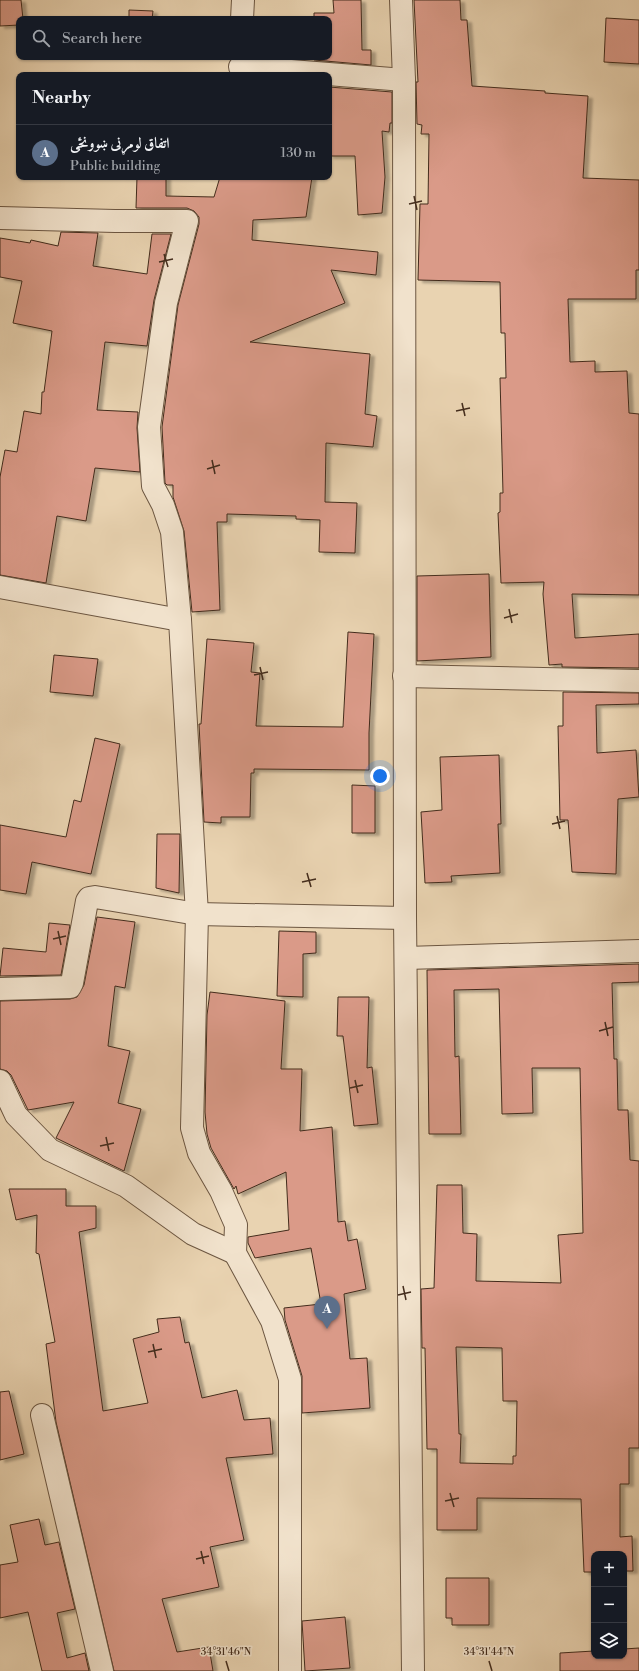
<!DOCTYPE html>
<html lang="en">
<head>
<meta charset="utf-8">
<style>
  body { margin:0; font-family:"Libre Bodoni",Amiri,serif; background:#20242c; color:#f1f3f6 }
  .controls { position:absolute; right:12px; bottom:12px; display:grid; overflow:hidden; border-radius:8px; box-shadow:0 1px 3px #0004 }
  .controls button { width:36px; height:36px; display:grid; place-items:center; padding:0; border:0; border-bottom:1px solid #363941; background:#171b24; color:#f1f3f6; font:20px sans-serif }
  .you { position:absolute; left:380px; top:776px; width:14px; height:14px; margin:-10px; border:3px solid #fff; border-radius:50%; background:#1a73e8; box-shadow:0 0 0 6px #1a73e833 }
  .badge { display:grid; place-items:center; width:26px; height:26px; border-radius:50%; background:#d93025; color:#fff; font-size:13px; font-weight:700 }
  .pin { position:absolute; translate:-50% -33px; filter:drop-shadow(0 1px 2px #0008) }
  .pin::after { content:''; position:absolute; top:21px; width:14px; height:12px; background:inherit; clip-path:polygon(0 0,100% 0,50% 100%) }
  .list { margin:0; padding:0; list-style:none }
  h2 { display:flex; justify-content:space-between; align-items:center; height:52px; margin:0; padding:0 16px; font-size:17px }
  h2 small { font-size:13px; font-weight:400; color:#9ea1a6 }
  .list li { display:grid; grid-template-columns:26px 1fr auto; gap:12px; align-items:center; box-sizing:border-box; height:56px; padding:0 16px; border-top:1px solid #363941 }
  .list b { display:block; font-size:15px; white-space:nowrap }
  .list p { margin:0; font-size:13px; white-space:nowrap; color:#9ea1a6 }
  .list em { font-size:13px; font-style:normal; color:#9ea1a6 }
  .icon { flex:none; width:22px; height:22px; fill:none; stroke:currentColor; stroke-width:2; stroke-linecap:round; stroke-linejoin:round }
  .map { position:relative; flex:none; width:639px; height:1671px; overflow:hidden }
  .search { position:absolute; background:#171b24; box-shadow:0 1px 3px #0004; left:16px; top:16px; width:316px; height:44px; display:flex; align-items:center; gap:10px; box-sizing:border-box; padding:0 14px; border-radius:8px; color:#9ea1a6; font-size:15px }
  .panel { position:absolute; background:#171b24; box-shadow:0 1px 3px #0004; left:16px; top:72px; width:316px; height:108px; border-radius:8px }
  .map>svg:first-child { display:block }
  .building { fill:#da9a88; stroke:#432c1c; fill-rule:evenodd; filter:url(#shadow) }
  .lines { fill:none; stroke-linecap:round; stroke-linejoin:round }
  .minor-casing { stroke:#6c5641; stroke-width:24 }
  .minor { stroke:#f1e2cc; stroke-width:22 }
  .ticks { fill:none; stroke:#432c1c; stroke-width:1.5 }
  .ticks-label { font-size:10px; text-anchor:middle; fill:#432c1c; stroke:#f1e2cc; stroke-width:3; stroke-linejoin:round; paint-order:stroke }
</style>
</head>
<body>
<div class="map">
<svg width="639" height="1671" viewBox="0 0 639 1671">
  <defs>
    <filter id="shadow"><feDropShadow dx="4.5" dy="2.5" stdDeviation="1" flood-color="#0004"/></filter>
  </defs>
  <rect width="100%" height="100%" fill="#e9d3b1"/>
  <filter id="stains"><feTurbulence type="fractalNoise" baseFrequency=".005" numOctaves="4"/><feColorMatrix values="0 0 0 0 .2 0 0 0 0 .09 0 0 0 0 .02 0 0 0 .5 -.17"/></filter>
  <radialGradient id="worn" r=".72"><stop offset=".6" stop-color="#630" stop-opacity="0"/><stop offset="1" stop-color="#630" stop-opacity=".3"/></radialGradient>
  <g class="building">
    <polygon points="0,0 21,0 23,19 19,19 19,25 0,26"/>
    <polygon points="333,0 361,0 362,50 371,50 371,65 314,60 314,57 329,57 329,19 314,19 314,13 334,13"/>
    <polygon points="414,0 460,0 461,20 467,20 472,86 545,91 545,93 588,96 583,178 639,180 639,270 636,270 636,299 568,299 570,362 595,361 595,372 627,371 629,413 639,414 639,595 572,594 575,638 639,634 639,668 562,667 562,664 549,665 543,594 544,582 501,583 498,513 500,512 500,493 503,493 500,378 506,378 505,333 501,333 500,282 418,280 420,204 428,204 429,134 421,134 422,125 417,124 416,82 418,82"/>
    <polygon points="129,10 153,11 152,19 129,19"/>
    <polygon points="606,18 639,20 639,64 604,62"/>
    <polygon points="329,87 392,92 392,123 390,123 389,132 382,131 385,177 382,213 358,215 355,156 329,156"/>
    <polygon points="137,177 166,177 166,196 214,197 220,177 312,177 306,217 253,220 252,240 378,252 376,275 331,270 345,303 250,342 370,354 365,414 377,416 373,447 326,443 325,502 357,503 355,553 319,552 320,520 296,519 296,516 227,514 227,522 217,522 220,610 192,612 184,531 173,497 173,485 167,485 165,483 162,427 178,305 199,224 199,217 194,211 187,208 136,208"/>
    <polygon points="61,232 98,233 93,266 147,274 152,234 171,234 154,300 147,346 105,342 97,410 138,412 137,428 140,472 95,468 86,521 57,516 46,583 0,575 0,477 5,450 17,452 24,411 41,414 42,392 44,392 52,331 13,323 22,281 0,277 0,238 30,243 31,240 58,246"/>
    <polygon points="489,574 491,657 417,661 417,576"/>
    <polygon points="348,632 374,634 369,733 369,770 254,769 254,773 251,773 250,817 221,817 221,823 204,822 199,724 201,724 207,639 254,643 251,672 260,673 256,726 343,727"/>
    <polygon points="54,655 98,659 93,696 50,692"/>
    <polygon points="563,692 639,693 639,704 596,705 597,753 636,750 639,797 618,799 616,874 572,872 568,820 560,820 558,726 563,726"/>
    <polygon points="95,738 120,744 91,874 32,862 26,894 0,890 0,825 66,837 74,800 81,802"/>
    <polygon points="499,755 501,824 498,824 500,873 451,876 452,882 425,883 421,812 442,810 440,757"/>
    <polygon points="352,785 375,786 375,833 352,833"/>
    <polygon points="157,834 180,834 179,893 156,888"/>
    <polygon points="97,917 135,922 125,988 115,986 108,1046 130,1051 118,1103 141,1109 124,1171 56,1138 74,1102 28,1110 11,1075 7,1071 0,1069 0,1001 70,999 77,997 84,985"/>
    <polygon points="49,923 70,925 61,975 0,976 3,948 46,952"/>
    <polygon points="279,931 316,932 316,953 303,954 303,997 277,996"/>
    <path d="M639,964v18l-27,1 2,76h3l1,51h10l2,50 9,1v287h-10v36h-9v53l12,-1 1,35h-9v-17h-30v18h-10l-3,-73 -104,-1v32h-40v-81h-10l-2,-101h-3l-1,-59 13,-1 3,-103h25l1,48 14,1 -1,47 85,2 -3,-48 25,-2 -3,-165h-48l1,45 -31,1 -3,-125 -45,1 1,67 4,-1 2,78h-32l-2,-164zM456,1347l46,1 1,53h14l-1,55h-3v8l-53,-1 1,-29h-2z"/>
    <polygon points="210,992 285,1001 281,1069 302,1069 300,1131 332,1127 338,1222 345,1221 348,1241 357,1239 366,1289 344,1294 350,1359 367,1358 370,1408 302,1413 302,1376 285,1320 284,1308 321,1304 311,1248 255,1258 248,1243 248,1237 289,1230 286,1172 238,1194 236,1186 234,1189 211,1148 207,1134 205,1112 207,1015"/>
    <polygon points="338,997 369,997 367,1068 372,1067 378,1124 354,1126 343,1036 337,1036"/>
    <polygon points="9,1189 66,1189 66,1206 96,1206 96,1228 79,1232 103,1411 148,1403 133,1339 159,1332 157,1319 180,1317 185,1343 189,1342 202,1398 237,1390 244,1420 270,1418 273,1454 226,1458 244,1540 210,1547 219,1587 162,1599 177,1652 209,1647 213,1671 114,1671 56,1422 46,1344 55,1342 39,1254 36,1253 37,1215 16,1220"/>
    <polygon points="9,1391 24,1454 0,1460 0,1392"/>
    <polygon points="39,1519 45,1545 59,1542 75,1609 57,1613 67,1658 85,1653 89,1671 42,1671 28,1612 0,1618 0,1565 18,1562 10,1525"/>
    <polygon points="446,1578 489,1578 489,1625 452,1625 452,1618 446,1618"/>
    <polygon points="345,1617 350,1668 305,1671 302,1621"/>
    <polygon points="639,1648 639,1671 560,1671 560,1653 594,1651 594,1656 624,1656 624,1649"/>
  </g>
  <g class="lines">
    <defs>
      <g id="minor">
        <polyline points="401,0 404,80 405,918 413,1671"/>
        <polyline points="242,19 243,0"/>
        <polyline points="240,67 404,80"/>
        <polyline points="0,218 115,221 187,221 166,303 149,427 153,486 163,505 172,532 180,620"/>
        <polyline points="0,587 180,620 197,914 192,1128 199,1153 221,1191 236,1225 235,1253 272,1321 290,1379 290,1671"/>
        <polyline points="404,676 639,681"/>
        <polyline points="406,958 639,951"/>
        <polyline points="0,989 70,987 72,983 87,901 89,898 95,897 197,914 405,918"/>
        <polyline points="0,1081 16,1115 50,1150 126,1186 193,1234 235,1253"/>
        <polyline points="42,1415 102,1671"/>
      </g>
    </defs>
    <use href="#minor" class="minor-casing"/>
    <use href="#minor" class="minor"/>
  </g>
  <path class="ticks" d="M414,196l3,14M409,204l13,-3M164,254l4,13M159,262l14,-3M462,403l3,13M456,411l14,-3M212,460l3,14M207,469l13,-4M509,609l3,14M504,618l14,-4M260,667l3,13M254,675l14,-3M557,816l3,13M552,824l13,-3M307,873l4,14M302,882l14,-3M58,931l3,14M53,939l13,-3M605,1022l3,14M599,1031l14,-4M355,1080l3,13M350,1088l13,-3M106,1137l3,14M100,1146l14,-3M403,1286l3,14M398,1295l13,-3M153,1344l3,14M148,1352l14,-3M450,1493l4,14M445,1501l14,-3M201,1551l3,13M196,1559l13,-3M226,1661l3,10M489,1661l3,10"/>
  <g class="ticks-label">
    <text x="226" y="1655">34°31'46"N</text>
    <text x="489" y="1655">34°31'44"N</text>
  </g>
  <rect width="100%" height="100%" filter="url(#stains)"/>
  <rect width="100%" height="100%" fill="url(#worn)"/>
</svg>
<div class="controls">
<button>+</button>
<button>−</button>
<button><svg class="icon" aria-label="layers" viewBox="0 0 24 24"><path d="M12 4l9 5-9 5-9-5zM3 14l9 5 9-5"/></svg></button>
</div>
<div class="you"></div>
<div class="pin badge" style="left:327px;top:1329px;background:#5c6f8a">A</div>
<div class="search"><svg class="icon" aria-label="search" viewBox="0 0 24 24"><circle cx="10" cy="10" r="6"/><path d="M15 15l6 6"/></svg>Search here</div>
<section class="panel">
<h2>Nearby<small></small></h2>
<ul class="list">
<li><span class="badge" style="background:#5c6f8a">A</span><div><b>اتفاق لومړنی ښوونځی</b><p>Public building</p></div><em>130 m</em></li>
</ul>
</section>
</div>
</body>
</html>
